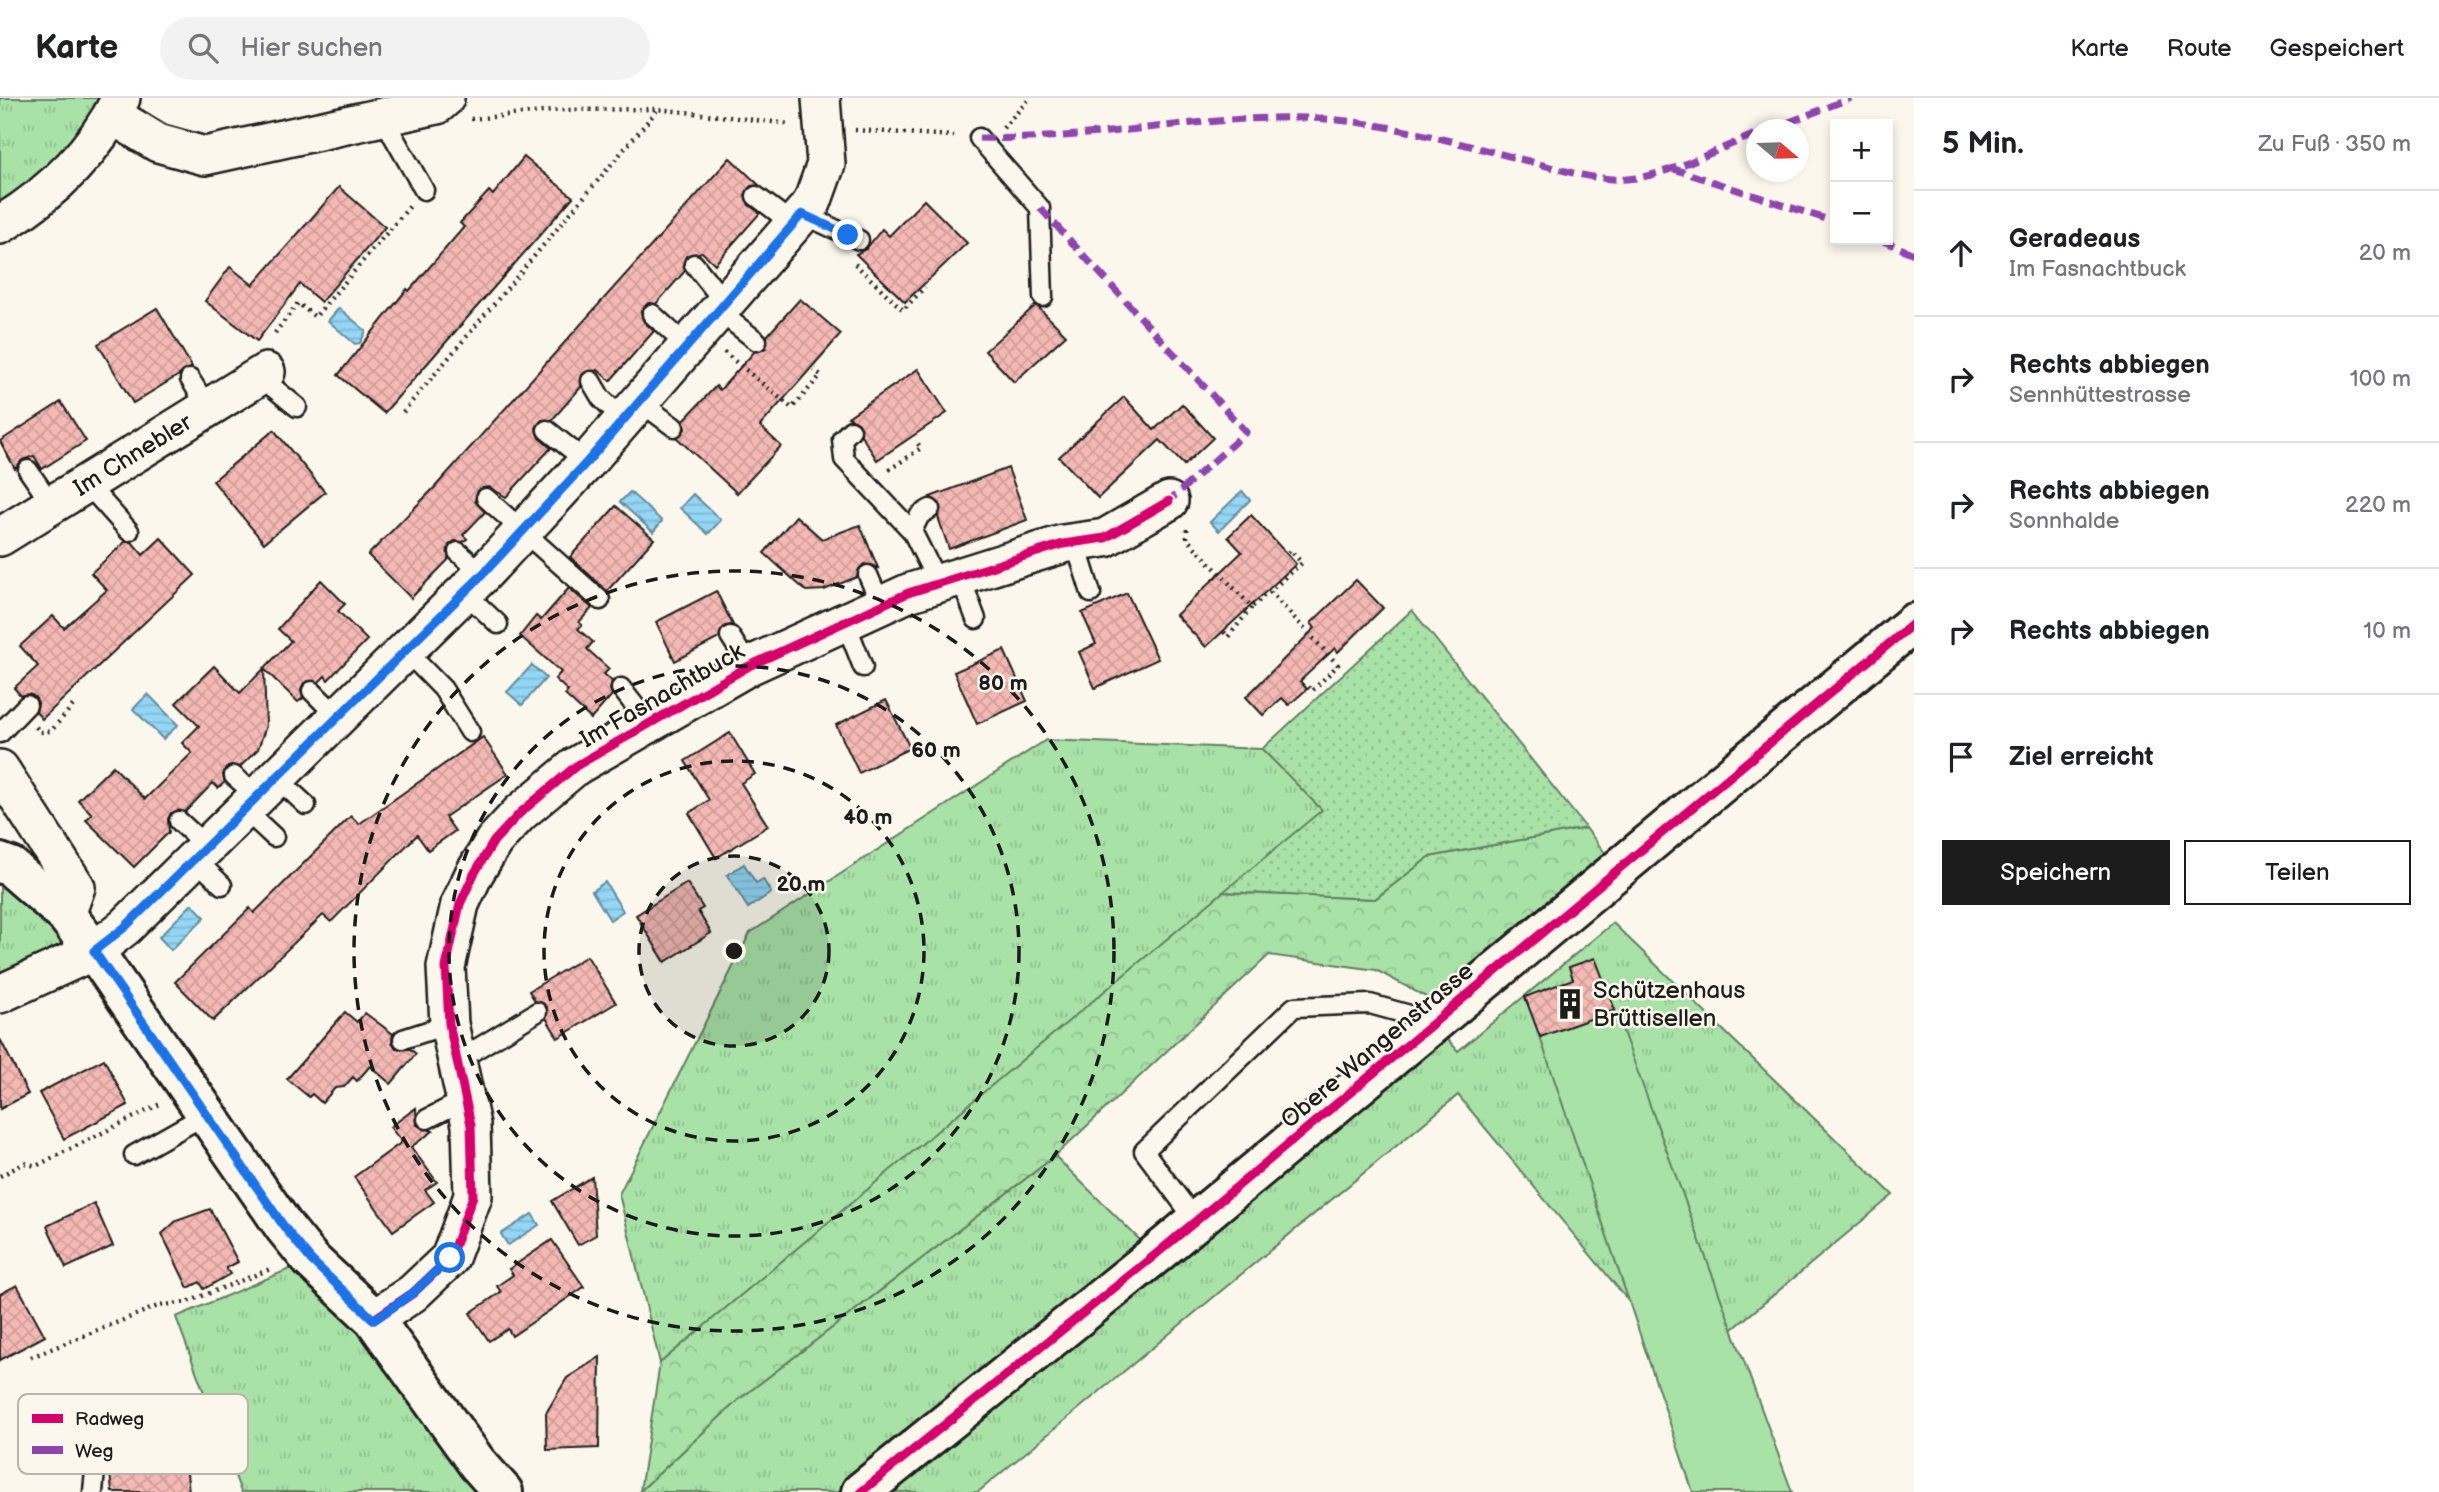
<!DOCTYPE html>
<html lang="de">
<head>
<meta charset="utf-8">
<style>
  body { margin:0; font-family:"Balsamiq Sans",sans-serif; background:#f2f2f2; color:#202124 }
  .controls { position:absolute; right:21px; top:21px; display:grid; overflow:hidden; border-radius:0px; box-shadow:0 4px 10px #0003 }
  .controls button { width:63px; height:63px; display:grid; place-items:center; padding:0; border:0; border-bottom:2px solid #e0e0e0; background:#fff; color:#202124; font:35px sans-serif }
  .compass { position:absolute; left:1746px; top:21px; width:63px; height:63px; border-radius:50%; background:#fff; box-shadow:0 4px 10px #0003; rotate:109deg }
  .stop { position:absolute; width:21px; height:21px; margin:-16px; border:5px solid #1a73e8; border-radius:50%; background:#fff }
  .stop.end { background:#1a73e8; border-color:#fff; box-shadow:0 2px 7px #0008 }
  .list { margin:0; padding:0; list-style:none }
  h2 { display:flex; justify-content:space-between; align-items:center; height:91px; margin:0; padding:0 28px; font-size:30px }
  h2 small { font-size:23px; font-weight:400; color:#757577 }
  .list li { display:grid; grid-template-columns:46px 1fr auto; gap:21px; align-items:center; box-sizing:border-box; height:126px; padding:0 28px; border-top:2px solid #e0e0e0 }
  .list b { display:block; font-size:26px; white-space:nowrap }
  .list p { margin:0; font-size:23px; white-space:nowrap; color:#757577 }
  .list em { font-size:23px; font-style:normal; color:#757577 }
  .actions { display:flex; gap:14px; padding:21px 28px }
  .actions a { flex:1; padding:16px 0; border:2px solid #1c1c1c; border-radius:0px; text-align:center; font-size:24px; color:#1c1c1c }
  .actions .main { background:#1c1c1c; color:#fff }
  .icon { flex:none; width:38px; height:38px; fill:none; stroke:currentColor; stroke-width:2; stroke-linecap:round; stroke-linejoin:round }
  .map { position:relative; flex:none; width:1914px; height:1394px; overflow:hidden }
  header { display:flex; align-items:center; gap:42px; box-sizing:border-box; height:98px; padding:0 35px; background:#fff; border-bottom:2px solid #e0e0e0 }
  header strong { font-size:33px }
  nav { display:flex; gap:38px; margin-inline-start:auto; font-size:24px }
  .search { width:490px; height:63px; background:#f2f2f2; display:flex; align-items:center; gap:18px; box-sizing:border-box; padding:0 24px; border-radius:38px; color:#757577; font-size:26px }
  main { display:flex }
  aside { flex:1; background:#fff }
  .map>svg:first-child { display:block }
  .grass { fill:url(#grass-tufts); stroke:#627f62; stroke-width:2 }
  .forest { fill:url(#forest-crowns); stroke:#627f62; stroke-width:2 }
  .garden { fill:url(#garden-dots); stroke:#627f62; stroke-width:2 }
  .pitch { fill:#a8e2a7; stroke:#627f62; stroke-width:2 }
  .water { fill:url(#water-rules); stroke:#638c9e; stroke-width:2 }
  .building { fill:url(#building-cross-hatch); stroke:#1c1c1c; stroke-width:2 }
  .lines { fill:none; stroke-linecap:round; stroke-linejoin:round }
  .lane-casing { stroke:#1c1c1c; stroke-width:23 }
  .street-casing { stroke:#1c1c1c; stroke-width:42 }
  .secondary-casing { stroke:#1c1c1c; stroke-width:44 }
  .path { stroke:#1c1c1c; stroke-width:4.5; stroke-dasharray:2 5; stroke-linecap:butt }
  .lane { stroke:#fbf7ec; stroke-width:18 }
  .street { stroke:#fbf7ec; stroke-width:37 }
  .secondary { stroke:#fbf7ec; stroke-width:38 }
  .quiet { stroke:#8e44ad; stroke-width:7; stroke-dasharray:14 7; stroke-linecap:butt }
  .cycleway-casing { stroke:#fbf7ec; stroke-width:13 }
  .cycleway { stroke:#d6006c; stroke-width:9 }
  .route { stroke:#1a73e8; stroke-width:9 }
  .ring { fill:none; stroke:#1c1c1c; stroke-width:3.5; stroke-dasharray:12 9 }
  .labels { text-anchor:middle; stroke-width:5; stroke-linejoin:round; paint-order:stroke }
  .street-label { font-size:24px; fill:#1c1c1c; stroke:#fbf7ec }
  .poi-label { font-size:24px; fill:#1c1c1c; stroke:#fbf7ec; text-anchor:start }
  .key { fill:#fbf7ec; stroke:#b8b5ae; stroke-width:2 }
  .key-label { font-size:19px; fill:#1c1c1c }
  .centre { fill:#1c1c1c; stroke:#fbf7ec; stroke-width:3.5 }
  .ring-label { font-size:21px; text-anchor:middle; font-weight:bold; fill:#1c1c1c; stroke:#fbf7ec; stroke-width:5; stroke-linejoin:round; paint-order:stroke }
</style>
</head>
<body>
<header>
<strong>Karte</strong>
<div class="search"><svg class="icon" aria-label="search" viewBox="0 0 24 24"><circle cx="10" cy="10" r="6"/><path d="M15 15l6 6"/></svg>Hier suchen</div>
<nav><a>Karte</a><a>Route</a><a>Gespeichert</a></nav>
</header>
<main>
<div class="map">
<svg width="1914" height="1394" viewBox="0 0 1914 1394">
  <defs>
    <pattern id="grass-tufts" width="24" height="20" patternUnits="userSpaceOnUse" patternTransform="scale(1.75)"><rect width="24" height="20" fill="#a8e2a7"/><path d="M3 7l-1-3M5 7V3M7 7l1-3M15 17l-1-3M17 17v-4M19 17l1-3" fill="none" stroke="#90c18f"/></pattern>
    <pattern id="forest-crowns" width="20" height="18" patternUnits="userSpaceOnUse" patternTransform="scale(1.75)"><rect width="20" height="18" fill="#a8e2a7"/><path d="M2 6a3 3 0 1 1 6 0M12 15a3 3 0 1 1 6 0" fill="none" stroke="#90c18f"/></pattern>
    <pattern id="garden-dots" width="8" height="8" patternUnits="userSpaceOnUse" patternTransform="scale(1.75)"><rect width="8" height="8" fill="#a8e2a7"/><path d="M2 2h.1M6 6h.1" fill="none" stroke="#90c18f" stroke-width="1.8" stroke-linecap="round"/></pattern>
    <pattern id="water-rules" width="6" height="5" patternUnits="userSpaceOnUse" patternTransform="scale(1.75)"><rect width="6" height="5" fill="#93d6f5"/><path d="M0 2.5h6" fill="none" stroke="#7eb7d1"/></pattern>
    <pattern id="building-cross-hatch" width="8" height="8" patternUnits="userSpaceOnUse" patternTransform="scale(1.75)"><rect width="8" height="8" fill="#f4b9b4"/><path d="M0 0l8 8M0 8l8-8" fill="none" stroke="#d19e9a"/></pattern>
  </defs>
  <rect width="100%" height="100%" fill="#fbf7ec"/>
  <filter id="ink" filterUnits="userSpaceOnUse"><feTurbulence type="fractalNoise" baseFrequency=".0143" numOctaves="2"/><feDisplacementMap in="SourceGraphic" scale="14" xChannelSelector="R" yChannelSelector="G"/><feConvolveMatrix kernelMatrix="1 2 1 2 8 2 1 2 1" color-interpolation-filters="sRGB"/></filter>
  <g filter="url(#ink)">
    <g class="grass">
      <polygon points="0,0 121,0 0,127"/>
      <polygon points="1046,642 1262,651 1323,712 660,1265 619,1096 750,835"/>
      <polygon points="0,765 94,853 0,896"/>
      <polygon points="1613,825 1893,1097 1685,1271 1458,997 978,1394 887,1394 1442,935 1458,953"/>
      <polygon points="1055,1058 1155,1157 861,1394 639,1394 737,1303"/>
      <polygon points="311,1162 503,1394 241,1394 176,1219"/>
    </g>
    <polygon class="forest" points="1586,730 1618,772 1450,912 1376,872 1269,857 1055,1058 737,1303 640,1393 660,1265 1223,794 1375,801 1429,759"/>
    <polygon class="garden" points="1412,512 1586,730 1429,759 1375,801 1223,794 1322,712 1262,651"/>
    <polygon class="pitch" points="1615,912 1792,1394 1693,1394 1540,939"/>
    <g class="water">
      <polygon points="339,210 366,233 360,245 355,246 328,223"/>
      <polygon points="1242,393 1250,402 1219,433 1210,424"/>
      <polygon points="630,394 662,423 653,434 620,404"/>
      <polygon points="693,396 721,422 708,436 680,410"/>
      <polygon points="532,567 546,580 522,607 507,594"/>
      <polygon points="148,596 178,627 163,641 133,611"/>
      <polygon points="744,766 756,785 763,781 771,795 748,810 727,777"/>
      <polygon points="605,784 623,813 610,822 592,793"/>
      <polygon points="192,806 205,819 171,852 159,839"/>
      <polygon points="532,1116 539,1127 508,1147 501,1136"/>
    </g>
    <g class="building">
      <polygon points="524,59 573,99 384,315 338,277 407,191 409,193 464,129 460,125 489,93 493,97"/>
      <polygon points="730,60 760,88 751,88 745,97 749,107 760,115 715,166 702,154 686,158 683,167 685,173 656,206 648,205 641,213 644,224 654,233 610,283 598,272 582,277 581,289 552,322 542,322 536,330 539,340 551,350 506,399 489,389 478,392 475,403 485,414 463,437 467,441 463,444 455,443 449,447 448,462 411,500 368,457 434,390"/>
      <polygon points="339,89 385,129 321,204 300,186 257,243 205,203 230,169 253,187"/>
      <polygon points="924,102 967,145 905,204 856,156 866,151 882,131 889,138"/>
      <polygon points="800,201 841,236 760,328 781,348 737,395 677,340 685,331 683,323 716,288 720,292 754,254 766,250 767,238"/>
      <polygon points="1036,207 1066,237 1014,284 985,253"/>
      <polygon points="157,210 192,269 133,305 98,246"/>
      <polygon points="918,271 947,315 877,362 861,337 859,325 848,319"/>
      <polygon points="1124,299 1154,332 1182,306 1213,340 1184,367 1160,342 1098,400 1059,359"/>
      <polygon points="61,304 86,343 42,371 34,358 22,362 15,371 0,343"/>
      <polygon points="274,332 325,394 264,445 213,383"/>
      <polygon points="1008,370 1027,422 949,451 938,419 940,406 930,399"/>
      <polygon points="616,408 654,441 607,493 570,459"/>
      <polygon points="1251,417 1296,466 1206,549 1176,517 1242,454 1228,439"/>
      <polygon points="796,418 822,441 860,427 878,470 864,466 859,471 857,479 824,492 806,493 764,455"/>
      <polygon points="161,440 195,477 42,621 36,614 38,605 35,599 29,596 21,598 14,590 38,568 20,548 53,518 64,530 107,492 91,475 125,444 132,444 143,457"/>
      <polygon points="321,482 345,506 338,513 367,542 328,582 325,578 319,584 304,585 301,591 303,600 298,604 264,571 266,628 258,651 240,669 231,667 226,670 223,677 225,684 218,690 213,685 185,714 171,715 168,721 169,734 134,769 86,722 92,716 78,702 113,668 145,701 192,655 182,645 199,628 176,605 214,568 240,595 291,543 278,531"/>
      <polygon points="1356,482 1383,510 1338,554 1335,550 1300,583 1307,591 1289,607 1282,600 1263,617 1246,599 1315,530 1311,525"/>
      <polygon points="569,490 592,510 579,524 582,527 578,531 593,544 587,551 609,571 604,576 612,583 610,591 612,597 591,621 565,597 568,593 555,581 561,574 520,538 536,518 541,522"/>
      <polygon points="716,493 733,527 725,528 719,540 675,563 656,524"/>
      <polygon points="1127,495 1158,561 1095,590 1079,554 1096,546 1082,515"/>
      <polygon points="1004,552 1027,603 977,626 954,574"/>
      <polygon points="886,602 910,650 859,675 836,627"/>
      <polygon points="730,635 755,676 741,685 768,728 716,760 689,715 709,702 685,663"/>
      <polygon points="483,639 508,676 445,719 455,733 428,752 417,737 331,824 323,817 213,923 175,884 250,810 254,815 351,718 359,726"/>
      <polygon points="687,785 703,810 698,813 711,835 665,864 636,817"/>
      <polygon points="587,858 616,905 558,940 546,920 547,909 535,903 529,893"/>
      <polygon points="1595,860 1615,912 1540,939 1525,899 1573,881 1569,869"/>
      <polygon points="345,914 357,924 365,915 393,936 392,944 396,950 410,951 416,956 391,986 370,968 357,983 353,979 344,989 335,990 322,1005 312,996 309,999 287,981"/>
      <polygon points="0,941 28,996 0,1011"/>
      <polygon points="104,961 128,1007 64,1041 39,995"/>
      <polygon points="416,1010 417,1027 433,1033 411,1049 437,1084 425,1092 434,1104 393,1133 354,1079 402,1044 390,1029"/>
      <polygon points="592,1079 596,1137 578,1147 552,1103"/>
      <polygon points="94,1105 113,1148 66,1170 47,1128"/>
      <polygon points="210,1111 238,1164 226,1170 230,1176 204,1191 200,1184 188,1190 162,1136 176,1123"/>
      <polygon points="552,1142 584,1189 512,1238 508,1231 489,1243 470,1215 501,1194 497,1188 513,1177 509,1171"/>
      <polygon points="17,1187 45,1238 0,1262 0,1196"/>
      <polygon points="600,1259 599,1350 547,1352 546,1315 567,1280"/>
      <polygon points="185,1357 189,1394 112,1394 109,1365"/>
    </g>
    <g class="lines">
      <defs>
        <g id="lane">
          <polyline points="392,36 424,92"/>
          <polyline points="979,40 1040,110 1043,199"/>
          <polyline points="756,98 793,126"/>
          <polyline points="802,116 859,142"/>
          <polyline points="694,166 724,204"/>
          <polyline points="717,212 757,243"/>
          <polyline points="652,216 687,248"/>
          <polyline points="259,278 297,309"/>
          <polyline points="190,281 208,310"/>
          <polyline points="591,283 601,300 624,322"/>
          <polyline points="639,303 674,329"/>
          <polyline points="547,332 587,364"/>
          <polyline points="851,332 842,341 844,361 912,433 938,485"/>
          <polyline points="28,372 52,407"/>
          <polyline points="86,385 129,433"/>
          <polyline points="486,400 600,502"/>
          <polyline points="912,433 920,417 930,411"/>
          <polyline points="1075,444 1091,495"/>
          <polyline points="458,454 483,476"/>
          <polyline points="868,477 881,507"/>
          <polyline points="960,478 976,521"/>
          <polyline points="464,494 498,526"/>
          <polyline points="845,523 863,569"/>
          <polyline points="730,538 749,568"/>
          <polyline points="405,552 443,591 470,634"/>
          <polyline points="621,590 649,626"/>
          <polyline points="312,593 337,618"/>
          <polyline points="0,635 27,607"/>
          <polyline points="234,678 257,698"/>
          <polyline points="276,679 306,707"/>
          <polyline points="244,711 274,739"/>
          <polyline points="179,723 206,748"/>
          <polyline points="194,760 222,787"/>
          <polyline points="403,941 449,926"/>
          <polyline points="457,963 537,914"/>
          <polyline points="427,1021 466,1001"/>
          <polyline points="134,1057 205,1017"/>
          <polyline points="1196,1123 1144,1053 1294,909 1370,906 1435,924"/>
          <path d="M93,1394c2,-22 2,-45 25,-55"/>
        </g>
        <g id="street">
          <polyline points="112,17 158,45 205,58 437,7 445,0"/>
          <path d="M0,127c51,-31 94,-73 121,-127"/>
          <path id="s1" d="M0,439l266,-165"/>
          <polyline points="0,671 76,789 66,817"/>
          <polyline points="0,896 94,853 125,829 483,476 587,364 812,105 826,66 821,0"/>
          <polyline points="374,1221 413,1195 450,1160 473,1098 471,1027 449,926 446,869 460,806 474,776 494,743 520,715 576,668 749,568 908,495 1063,446 1105,440 1169,403"/>
        </g>
        <g id="secondary">
          <polyline points="0,765 11,769 66,817 94,853 285,1130 311,1162 374,1221 477,1365 503,1394"/>
          <polyline points="861,1394 1155,1157 1914,525"/>
        </g>
      </defs>
      <use href="#lane" class="lane-casing"/>
      <use href="#street" class="street-casing"/>
      <use href="#secondary" class="secondary-casing"/>
      <g class="path">
        <polyline points="471,21 563,12 658,11 790,26"/>
        <polyline points="1003,30 1030,0"/>
        <polyline points="855,32 954,38"/>
        <polyline points="855,166 903,212 925,189"/>
        <polyline points="275,235 298,205 315,219 410,108"/>
        <polyline points="724,254 792,310 821,277 814,272"/>
        <polyline points="403,314 658,11"/>
        <polyline points="889,372 921,350 915,342"/>
        <polyline points="1187,431 1187,441 1252,509 1302,465 1290,452 1288,455"/>
        <polyline points="1270,494 1338,567 1312,593 1307,588"/>
        <polyline points="1224,534 1228,539 1252,509"/>
        <polyline points="36,629 40,634 51,633 75,605"/>
        <polyline points="0,1078 25,1065 36,1068 160,1006"/>
        <polyline points="31,1259 158,1208 187,1204 273,1170"/>
      </g>
      <use href="#lane" class="lane"/>
      <use href="#street" class="street"/>
      <use href="#secondary" class="secondary"/>
      <g class="quiet">
        <polyline points="1769,32 1851,0"/>
        <path d="M979,40c110,4 218,-23 327,-20 74,2 147,24 218,42 33,8 68,21 103,19 38,-2 93,-31 129,-45"/>
        <polyline points="1671,70 1835,124"/>
        <polyline points="1040,110 1246,334 1169,403"/>
        <polyline points="1881,142 1914,156"/>
      </g>
      <defs>
        <g id="cycleway">
          <polyline points="374,1221 413,1195 450,1160 473,1098 471,1027 449,926 446,869 460,806 474,776 494,743 520,715 576,668 749,568 908,495 1063,446 1105,440 1169,403"/>
          <polyline points="861,1394 1155,1157 1914,525"/>
        </g>
      </defs>
      <use href="#cycleway" class="cycleway-casing"/>
      <use href="#cycleway" class="cycleway"/>
    </g>
  </g>
  <g class="lines" filter="url(#ink)">
    <polyline class="route" points="450,1160 413,1195 374,1222 311,1162 285,1130 94,853 125,829 483,476 587,364 802,116 848,137"/>
  </g>
  <circle cx="734" cy="853" r="95" fill="#1c1c1c" fill-opacity=".12"/>
  <g class="ring">
    <circle cx="734" cy="853" r="95"/>
    <circle cx="734" cy="853" r="190"/>
    <circle cx="734" cy="853" r="285"/>
    <circle cx="734" cy="853" r="380"/>
  </g>
  <defs>
    <symbol id="building-bare" viewBox="-9 -9 18 18"><path d="M-4-6H4V6H1V3H-1V6H-4ZM-2.5-4.3h1.7v1.8h-1.7ZM.8-4.3h1.7v1.8H.8ZM-2.5-1h1.7V.8h-1.7ZM.8-1h1.7V.8H.8Z" fill="#1c1c1c" stroke="#fbf7ec" stroke-width="2.5" paint-order="stroke"/></symbol>
  </defs>
  <g fill-rule="evenodd">
    <use href="#building-bare" x="1548" y="884" width="44" height="44"/>
  </g>
  <g class="labels">
    <g class="street-label">
      <text dy="8" stroke="none"><textPath href="#s1" startOffset="156">Im Chnebler</textPath></text>
      <text transform="translate(662 597) rotate(-30)" y="8">Im Fasnachtbuck</text>
      <text transform="translate(1377 947) rotate(-40)" y="8">Obere Wangenstrasse</text>
    </g>
    <g class="poi-label">
      <text x="1593" y="900">Schützenhaus<tspan x="1593" dy="28">Brüttisellen</tspan></text>
    </g>
  </g>
  <rect x="18" y="1296" width="230" height="80" rx="10" class="key"/>
  <rect x="32" y="1316" width="31" height="9" fill="#d6006c"/>
  <rect x="32" y="1348" width="31" height="8" fill="#8e44ad"/>
  <g class="key-label">
    <text x="75" y="1327">Radweg</text>
    <text x="75" y="1359">Weg</text>
  </g>
  <circle cx="734" cy="853" r="10" class="centre"/>
  <g class="ring-label">
    <text x="1003" y="592">80 m</text>
    <text x="936" y="659">60 m</text>
    <text x="868" y="726">40 m</text>
    <text x="801" y="793">20 m</text>
  </g>
</svg>
<div class="controls">
<button>+</button>
<button>−</button>
</div>
<svg class="compass" viewBox="-18 -18 36 36"><path d="M0-13l5 13h-10z" fill="#e53935"/><path d="M0 13l5-13h-10z" fill="#757577"/></svg>
<div class="stop" style="left:450px;top:1160px"></div>
<div class="stop end" style="left:848px;top:137px"></div>
</div>
<aside>
<h2>5 Min.<small>Zu Fuß · 350 m</small></h2>
<ul class="list">
<li><svg class="icon" aria-label="ahead" viewBox="0 0 24 24"><path d="M12 20V5M6 11l6-6 6 6"/></svg><div><b>Geradeaus</b><p>Im Fasnachtbuck</p></div><em>20 m</em></li>
<li><svg class="icon" aria-label="right" viewBox="0 0 24 24"><path d="M7 20v-9h11M14 6l5 5-5 5"/></svg><div><b>Rechts abbiegen</b><p>Sennhüttestrasse</p></div><em>100 m</em></li>
<li><svg class="icon" aria-label="right" viewBox="0 0 24 24"><path d="M7 20v-9h11M14 6l5 5-5 5"/></svg><div><b>Rechts abbiegen</b><p>Sonnhalde</p></div><em>220 m</em></li>
<li><svg class="icon" aria-label="right" viewBox="0 0 24 24"><path d="M7 20v-9h11M14 6l5 5-5 5"/></svg><div><b>Rechts abbiegen</b></div><em>10 m</em></li>
<li><svg class="icon" aria-label="arrive" viewBox="0 0 24 24"><path d="M6 21V4h12l-3 4 3 4H6"/></svg><div><b>Ziel erreicht</b></div></li>
</ul>
<div class="actions"><a class="main">Speichern</a><a>Teilen</a></div>
</aside>
</main>
</body>
</html>
